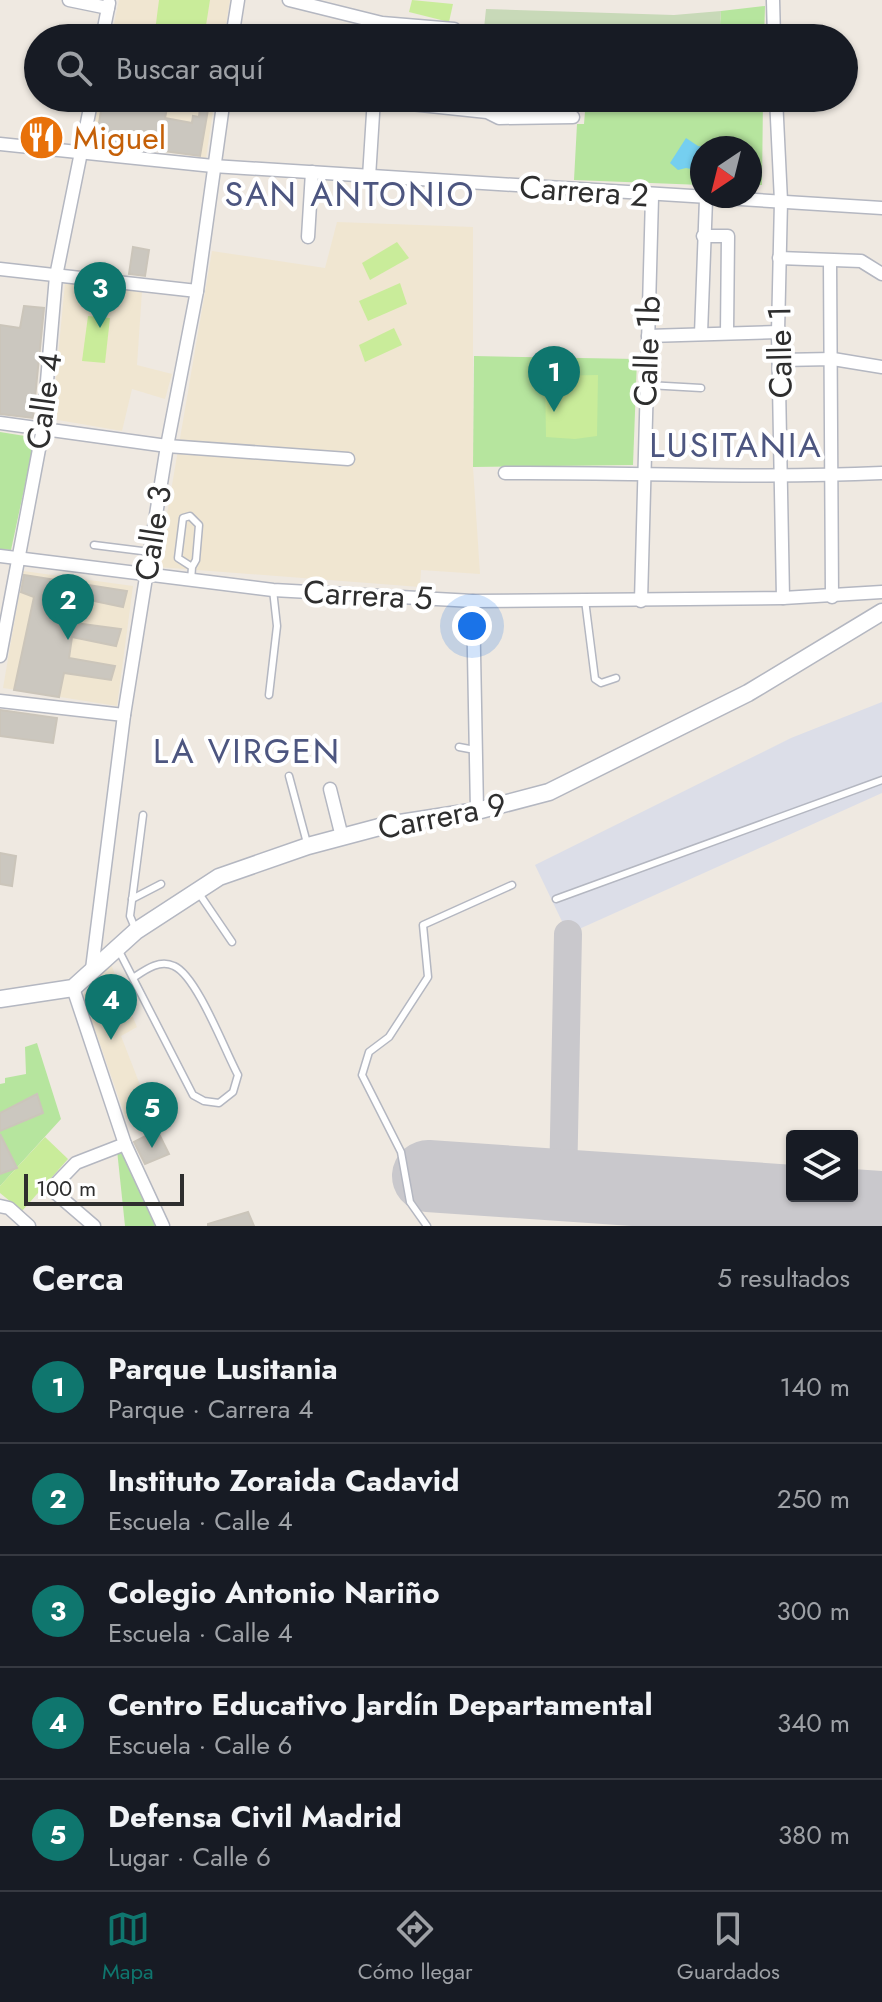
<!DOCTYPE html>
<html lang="es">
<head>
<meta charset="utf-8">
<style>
  body { margin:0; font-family:Jost,sans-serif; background:#20242c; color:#f1f3f6 }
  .controls { position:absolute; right:24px; bottom:24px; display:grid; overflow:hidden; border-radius:8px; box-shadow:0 2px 6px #0004 }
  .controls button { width:72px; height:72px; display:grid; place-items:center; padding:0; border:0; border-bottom:2px solid #363941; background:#171b24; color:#f1f3f6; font:40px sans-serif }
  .compass { position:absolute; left:690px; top:136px; width:72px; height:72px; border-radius:50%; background:#171b24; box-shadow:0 2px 6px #0004; rotate:215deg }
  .scale { position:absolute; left:24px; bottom:20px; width:160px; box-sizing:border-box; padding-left:8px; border:4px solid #2e2e2e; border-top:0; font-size:22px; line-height:28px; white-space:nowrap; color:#2e2e2e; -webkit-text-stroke:6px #fff; paint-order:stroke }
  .you { position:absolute; left:472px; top:626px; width:28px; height:28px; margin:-20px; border:6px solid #fff; border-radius:50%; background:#1a73e8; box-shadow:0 0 0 12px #1a73e833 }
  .badge { display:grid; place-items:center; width:52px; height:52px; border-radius:50%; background:#0f766e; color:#fff; font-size:26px; font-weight:700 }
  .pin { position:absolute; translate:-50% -66px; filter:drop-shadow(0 2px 4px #0008) }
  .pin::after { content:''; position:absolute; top:42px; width:28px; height:24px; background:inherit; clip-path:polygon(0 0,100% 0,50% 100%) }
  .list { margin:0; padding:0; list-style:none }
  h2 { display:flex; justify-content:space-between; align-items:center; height:104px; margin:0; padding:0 32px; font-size:34px }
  h2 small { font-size:26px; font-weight:400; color:#9ea1a6 }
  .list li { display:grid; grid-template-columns:52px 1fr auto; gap:24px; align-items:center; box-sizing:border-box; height:112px; padding:0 32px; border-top:2px solid #363941 }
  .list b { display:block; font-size:30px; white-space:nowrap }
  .list p { margin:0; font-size:26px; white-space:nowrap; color:#9ea1a6 }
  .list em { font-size:26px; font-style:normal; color:#9ea1a6 }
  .icon { flex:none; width:44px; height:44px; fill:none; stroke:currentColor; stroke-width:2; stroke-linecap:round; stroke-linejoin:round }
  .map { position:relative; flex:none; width:882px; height:1226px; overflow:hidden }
  .search { position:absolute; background:#171b24; box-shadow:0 2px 6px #0004; left:24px; right:24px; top:24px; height:88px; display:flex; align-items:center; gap:20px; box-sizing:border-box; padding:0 28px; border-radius:44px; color:#9ea1a6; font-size:30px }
  .sheet { height:664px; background:#171b24 }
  nav { display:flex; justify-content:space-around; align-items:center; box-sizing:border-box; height:112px; border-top:2px solid #363941; background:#171b24; font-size:22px; color:#9ea1a6 }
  nav a { display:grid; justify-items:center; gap:4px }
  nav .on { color:#0f766e }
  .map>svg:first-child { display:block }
  .education { fill:#f0e6d1 }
  .airport { fill:#dcdee8 }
  .green { fill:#b6e59e }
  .cemetery { fill:#c8d9b8 }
  .pitch { fill:#c9ec9a }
  .water { fill:#75cff0 }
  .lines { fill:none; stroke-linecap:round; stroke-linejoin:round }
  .taxiway { stroke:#c9c8cc; stroke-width:28 }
  .runway { stroke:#c9c8cc; stroke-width:72 }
  .building { fill:#cbc7bf; stroke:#cbc5ba; stroke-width:2 }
  .service-casing { stroke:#b4b7c1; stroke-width:9 }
  .minor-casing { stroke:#b4b7c1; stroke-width:15 }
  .tertiary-casing { stroke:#b4b7c1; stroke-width:19 }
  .service { stroke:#fff; stroke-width:6 }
  .minor { stroke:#fff; stroke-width:12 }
  .tertiary { stroke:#fff; stroke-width:16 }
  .labels { text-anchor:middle; stroke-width:8; stroke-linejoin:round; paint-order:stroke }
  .food-label { font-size:32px; fill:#c56008; stroke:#fff; text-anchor:start }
  .street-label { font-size:32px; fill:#2e2e2e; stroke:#fff }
  .neighbourhood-label { font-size:34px; letter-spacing:2px; fill:#4d5680; stroke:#fff }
</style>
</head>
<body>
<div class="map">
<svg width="882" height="1226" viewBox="0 0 882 1226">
  <rect width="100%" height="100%" fill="#efe9e1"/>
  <g class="education">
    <polygon points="119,0 230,0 224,38 111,38"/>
    <polygon points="98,98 215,98 206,158 89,141"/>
    <polygon points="337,222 473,227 473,467 480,574 421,570 420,587 158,567 212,251 325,268"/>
    <polygon points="65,283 142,291 137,365 172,374 165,399 132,389 122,431 52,419"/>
    <polygon points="23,571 133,586 117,706 3,688"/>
    <polygon points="110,962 137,1027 121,1036 149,1108 126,1119 83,995"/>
  </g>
  <polygon class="airport" points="882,702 882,793 568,934 535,865 791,738"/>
  <g class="green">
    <polygon points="765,6 764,38 719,38 721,11"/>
    <polygon points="763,98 762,185 750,185 750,148 702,148 702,185 574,180 577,124 584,124 586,99"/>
    <polygon points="474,356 637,359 633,465 473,467"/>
    <polygon points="0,432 25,436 34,443 11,550 0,549"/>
    <polygon points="37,1043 61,1119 0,1186 0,1084 5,1083 5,1078 26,1074 25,1047"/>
    <polygon points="122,1149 155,1226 125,1226 117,1150"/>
  </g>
  <polygon class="cemetery" points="486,9 674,15 721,11 719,38 483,38"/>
  <g class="pitch">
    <polygon points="159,0 210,0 204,38 155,31"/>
    <polygon points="412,0 453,4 449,22 409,12"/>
    <polygon points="397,242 409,258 370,280 362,263"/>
    <polygon points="400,283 407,304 368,321 359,301"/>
    <polygon points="88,316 110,318 105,363 82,361"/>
    <polygon points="394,328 402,345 365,362 359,345"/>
    <polygon points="598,375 597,436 575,439 546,437 545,376"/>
    <polygon points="45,1137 68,1159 22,1211 0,1193 0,1186"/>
  </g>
  <polygon class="water" points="686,138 698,146 711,148 702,148 702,171 686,168 678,170 670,163"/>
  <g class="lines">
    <polyline class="taxiway" points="563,1185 568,934"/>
    <polyline class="runway" points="428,1176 882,1207"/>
  </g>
  <g class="building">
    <polygon points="103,98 169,98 165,118 192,123 193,116 199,117 201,98 210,98 200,156 96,142"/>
    <polygon points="133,247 149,250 145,276 129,274"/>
    <polygon points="24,306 44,308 33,418 0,414 0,325 20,328"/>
    <polygon points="24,575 127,591 123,607 80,598 75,623 121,629 116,646 72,637 69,658 115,666 111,680 64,673 59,697 14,690 34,597 21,592"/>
    <polygon points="0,710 57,718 53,743 0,736"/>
    <polygon points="0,853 16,856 12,886 0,884"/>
    <polygon points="37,1094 43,1113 0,1131 0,1113"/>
    <polygon points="157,1130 169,1154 145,1164 134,1142"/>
    <polygon points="0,1134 17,1168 0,1174"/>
    <polygon points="248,1212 254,1226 208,1226 208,1224"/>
  </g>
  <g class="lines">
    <defs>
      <g id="service">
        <polyline points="454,29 503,38"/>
        <polyline points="648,385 701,388"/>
        <polyline points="94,545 150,552"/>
        <polyline points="191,581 192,567 178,558 183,518 190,516 199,525 196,560 192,567"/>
        <polyline points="585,600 595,679 601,683 616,678"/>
        <polyline points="269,695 277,626 273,590"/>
        <polyline points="459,747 475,750"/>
        <polyline points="289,776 307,843"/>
        <polyline points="198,892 232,942"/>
        <polyline points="132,899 161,884"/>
        <polyline points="556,899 882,780"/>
        <polyline points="135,928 130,916 143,815"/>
        <path d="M118,949l75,146 11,6 15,2 14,-11 5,-17c-13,-24 -41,-99 -64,-109 -15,-7 -29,4 -41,12"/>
        <polyline points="427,1226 410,1202 401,1152 362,1075 369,1052 389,1037 428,977 423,925 512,885"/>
      </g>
      <g id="minor">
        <polyline points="69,0 108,8"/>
        <polyline points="289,0 382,23 454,29 457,38"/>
        <polyline points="773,0 774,38"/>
        <polyline points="102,38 109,3"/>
        <polyline points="232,38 238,0"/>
        <polyline points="354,98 487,112 499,118 573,117"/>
        <polyline points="776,98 781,201 778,332 783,598"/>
        <polyline points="0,144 213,166 882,208"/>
        <polyline points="369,177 374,98"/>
        <polyline points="703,236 728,236 727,333"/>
        <polyline points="308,237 312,172"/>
        <polyline points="779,258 861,261 882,274"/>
        <polyline points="830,261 832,597"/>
        <polyline points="0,269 197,291"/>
        <polyline points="701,334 706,199"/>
        <polyline points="648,336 778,332"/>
        <polyline points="780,360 833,359 882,367"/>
        <polyline points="0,423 167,446 348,459"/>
        <path d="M505,473c126,-1 251,6 377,0"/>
        <polyline points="0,556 273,590 473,601 783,598 882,592"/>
        <polyline points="473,601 477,811"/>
        <polyline points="641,601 652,197"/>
        <polyline points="0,656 43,428 56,276 92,98"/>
        <polyline points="0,701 124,715"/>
        <polyline points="330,789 342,837"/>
        <polyline points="92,969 124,715 167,446 197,291 224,98"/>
        <polyline points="73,988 125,1144 163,1226"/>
        <polyline points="0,1206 9,1208 29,1226"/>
        <polyline points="94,1226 51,1189 76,1163 125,1144"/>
      </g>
      <polyline id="tertiary" points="0,999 73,988 136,931 219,877 308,846 387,825 477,811 549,792 748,693 882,612"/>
    </defs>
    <use href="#service" class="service-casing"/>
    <use href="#minor" class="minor-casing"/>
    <use href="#tertiary" class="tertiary-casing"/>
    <use href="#service" class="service"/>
    <use href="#minor" class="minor"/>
    <use href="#tertiary" class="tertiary"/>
  </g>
  <defs>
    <symbol id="restaurant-disc" viewBox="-11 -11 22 22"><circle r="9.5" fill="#e8710a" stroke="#fff"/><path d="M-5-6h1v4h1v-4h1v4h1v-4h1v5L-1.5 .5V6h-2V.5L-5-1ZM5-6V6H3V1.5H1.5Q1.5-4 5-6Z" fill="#fff"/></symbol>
  </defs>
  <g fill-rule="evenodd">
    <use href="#restaurant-disc" x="16" y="112" width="51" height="51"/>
  </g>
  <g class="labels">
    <g class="food-label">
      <text x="73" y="149">Miguel</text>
    </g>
    <g class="street-label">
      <text transform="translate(584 191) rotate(4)" y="11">Carrera 2</text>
      <text transform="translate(647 351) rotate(-88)" y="11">Calle 1b</text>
      <text transform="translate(780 352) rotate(-91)" y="11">Calle 1</text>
      <text transform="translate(44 401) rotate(-82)" y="11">Calle 4</text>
      <text transform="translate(153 533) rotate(-81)" y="11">Calle 3</text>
      <text transform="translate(368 595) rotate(3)" y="11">Carrera 5</text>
      <text transform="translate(442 816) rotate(-11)" y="11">Carrera 9</text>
    </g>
    <g class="neighbourhood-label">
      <text x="350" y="206">SAN ANTONIO</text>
      <text x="736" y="457">LUSITANIA</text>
      <text x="247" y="763">LA VIRGEN</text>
    </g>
  </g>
</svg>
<div class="controls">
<button><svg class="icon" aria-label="layers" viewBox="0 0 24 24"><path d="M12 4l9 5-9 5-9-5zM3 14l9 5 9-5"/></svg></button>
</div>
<svg class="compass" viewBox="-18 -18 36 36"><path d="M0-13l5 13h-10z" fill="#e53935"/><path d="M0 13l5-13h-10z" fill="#9ea1a6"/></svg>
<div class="scale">100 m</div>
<div class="you"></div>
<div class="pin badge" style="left:554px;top:412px">1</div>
<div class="pin badge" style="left:68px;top:640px">2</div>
<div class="pin badge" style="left:100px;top:328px">3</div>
<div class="pin badge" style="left:111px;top:1040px">4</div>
<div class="pin badge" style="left:152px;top:1148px">5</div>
<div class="search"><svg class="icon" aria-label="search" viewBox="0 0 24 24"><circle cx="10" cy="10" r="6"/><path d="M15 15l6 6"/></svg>Buscar aquí</div>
</div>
<section class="sheet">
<h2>Cerca<small>5 resultados</small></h2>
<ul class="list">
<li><span class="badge">1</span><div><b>Parque Lusitania</b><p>Parque · Carrera 4</p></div><em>140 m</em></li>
<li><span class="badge">2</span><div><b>Instituto Zoraida Cadavid</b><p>Escuela · Calle 4</p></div><em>250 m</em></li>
<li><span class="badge">3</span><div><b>Colegio Antonio Nariño</b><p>Escuela · Calle 4</p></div><em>300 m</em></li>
<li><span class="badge">4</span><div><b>Centro Educativo Jardín Departamental</b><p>Escuela · Calle 6</p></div><em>340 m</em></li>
<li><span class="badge">5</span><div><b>Defensa Civil Madrid</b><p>Lugar · Calle 6</p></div><em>380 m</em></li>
</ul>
</section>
<nav>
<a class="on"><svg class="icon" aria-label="map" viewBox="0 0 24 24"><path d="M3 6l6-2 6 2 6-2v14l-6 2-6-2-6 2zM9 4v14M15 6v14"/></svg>Mapa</a>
<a><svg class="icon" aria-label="directions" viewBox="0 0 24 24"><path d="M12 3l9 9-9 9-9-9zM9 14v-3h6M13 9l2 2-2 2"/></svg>Cómo llegar</a>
<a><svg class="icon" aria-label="saved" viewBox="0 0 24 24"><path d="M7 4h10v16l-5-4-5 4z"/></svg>Guardados</a>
</nav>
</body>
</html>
